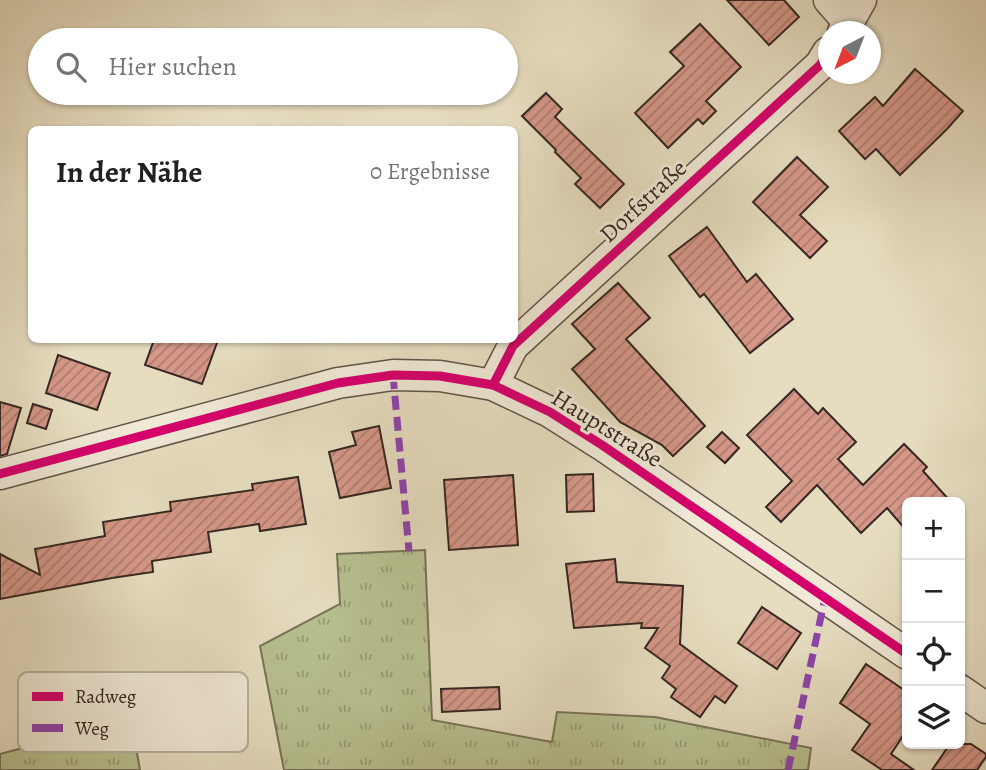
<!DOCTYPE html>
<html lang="de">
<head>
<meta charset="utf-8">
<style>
  body { margin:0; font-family:Alegreya,serif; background:#f6f6f6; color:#202124 }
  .controls { position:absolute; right:21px; bottom:21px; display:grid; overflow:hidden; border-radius:10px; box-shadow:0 2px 5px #0004 }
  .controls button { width:63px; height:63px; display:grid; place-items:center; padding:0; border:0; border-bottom:2px solid #e0e0e0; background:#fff; color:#202124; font:35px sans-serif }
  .compass { position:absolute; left:818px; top:21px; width:63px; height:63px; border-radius:50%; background:#fff; box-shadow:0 2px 5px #0004; rotate:222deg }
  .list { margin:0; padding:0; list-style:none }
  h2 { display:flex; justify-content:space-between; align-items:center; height:91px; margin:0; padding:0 28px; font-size:30px }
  h2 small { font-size:23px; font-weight:400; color:#757577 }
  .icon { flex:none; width:38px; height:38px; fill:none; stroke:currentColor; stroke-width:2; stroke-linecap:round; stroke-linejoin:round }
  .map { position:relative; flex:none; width:986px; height:770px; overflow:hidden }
  .search { position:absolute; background:#fff; box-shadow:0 2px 5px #0004; left:28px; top:28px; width:490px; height:77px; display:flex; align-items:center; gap:18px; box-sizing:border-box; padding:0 24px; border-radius:38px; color:#757577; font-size:26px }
  .panel { position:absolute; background:#fff; box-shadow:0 2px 5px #0004; left:28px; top:126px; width:490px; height:217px; border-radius:10px }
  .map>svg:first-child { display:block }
  .grass { fill:url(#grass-tufts); stroke:#777459; stroke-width:2 }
  .building { fill:url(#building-hatch); stroke:#362722; stroke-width:2 }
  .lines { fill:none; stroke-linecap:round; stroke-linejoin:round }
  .minor-casing { stroke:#62544a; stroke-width:33 }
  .minor { stroke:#efe9d6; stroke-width:30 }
  .quiet { stroke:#8e44ad; stroke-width:7; stroke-dasharray:14 7; stroke-linecap:butt }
  .cycleway-casing { stroke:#efe9d6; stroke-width:13 }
  .cycleway { stroke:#d6006c; stroke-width:9 }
  .labels { text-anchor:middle; stroke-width:6; stroke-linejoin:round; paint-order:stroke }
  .street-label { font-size:24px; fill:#362722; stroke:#efe9d6 }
  .key { fill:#efe9d6; stroke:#b8afa0; stroke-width:2 }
  .key-label { font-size:19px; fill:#362722 }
</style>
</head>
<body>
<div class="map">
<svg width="986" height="770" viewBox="0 0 986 770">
  <defs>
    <pattern id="grass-tufts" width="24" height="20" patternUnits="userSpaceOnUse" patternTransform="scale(1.75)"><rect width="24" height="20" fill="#b8c090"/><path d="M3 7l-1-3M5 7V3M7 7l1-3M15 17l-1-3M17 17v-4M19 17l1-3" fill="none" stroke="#969c75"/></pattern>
    <pattern id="building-hatch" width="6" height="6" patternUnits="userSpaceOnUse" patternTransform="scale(1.75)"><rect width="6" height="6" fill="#d59788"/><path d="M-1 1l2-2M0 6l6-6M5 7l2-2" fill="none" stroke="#ae7b6f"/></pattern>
  </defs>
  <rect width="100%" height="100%" fill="#e6ddc0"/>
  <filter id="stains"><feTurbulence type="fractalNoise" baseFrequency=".00286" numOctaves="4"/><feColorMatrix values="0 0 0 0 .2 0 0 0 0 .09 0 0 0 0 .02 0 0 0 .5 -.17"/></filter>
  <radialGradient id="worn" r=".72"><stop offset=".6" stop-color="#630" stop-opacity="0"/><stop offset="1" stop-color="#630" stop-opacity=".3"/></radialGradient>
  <g class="grass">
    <polygon points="425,550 432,720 552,742 557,712 655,717 811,748 808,770 284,770 260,646 340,604 337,554"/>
    <polygon points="131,719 140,770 0,770 0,754"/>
  </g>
  <g class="building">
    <polygon points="727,0 784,0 799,17 769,45"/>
    <polygon points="700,24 741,67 706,101 716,111 703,124 698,119 668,148 635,113 684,66 670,52"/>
    <polygon points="915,69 963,111 947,129 900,175 876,149 865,159 839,131 875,97 883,106"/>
    <polygon points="546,93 562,109 555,117 624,184 600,208 575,184 581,178 555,152 556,150 522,116"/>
    <polygon points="797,157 828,187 800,215 827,241 810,258 753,202"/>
    <polygon points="707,227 747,282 756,274 793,319 750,353 704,294 700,297 669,256"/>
    <polygon points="618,283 650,318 626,339 705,426 673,456 662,445 620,422 572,369 595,349 572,324"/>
    <polygon points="154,340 218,340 202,384 145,365"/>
    <polygon points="58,355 110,373 97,410 46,393"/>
    <polygon points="794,389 818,414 823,408 856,442 838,459 863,485 904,444 927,467 923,471 951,502 907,502 907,531 887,508 861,533 817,485 781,522 766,507 792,481 747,435"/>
    <polygon points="0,402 21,408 7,454 0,456"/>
    <polygon points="33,404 52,410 46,429 27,423"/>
    <polygon points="379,426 391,488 340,498 329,452 356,445 352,432"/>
    <polygon points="722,432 739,448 725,463 707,447"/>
    <polygon points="593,474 594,511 567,512 566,475"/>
    <polygon points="513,475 518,545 449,550 444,480"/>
    <polygon points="298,477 306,524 260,531 259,524 208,532 211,552 152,561 153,572 112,578 0,599 0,554 40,575 35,549 105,536 103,522 171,511 170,502 253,490 252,484"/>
    <polygon points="615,559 617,582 683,586 680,644 737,686 725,703 715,696 700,717 671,697 676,689 662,678 670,666 645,648 658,628 641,628 642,623 574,628 566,564"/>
    <polygon points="762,607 801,633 777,669 738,643"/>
    <polygon points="866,664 907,692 907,730 891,754 914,770 882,770 852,750 870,724 840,703"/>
    <polygon points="499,687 500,709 442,712 441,689"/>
    <polygon points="950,744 971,744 986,754 986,757 977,770 932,770"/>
  </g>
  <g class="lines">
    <defs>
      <g id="minor">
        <polyline points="829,0 849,23"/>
        <polyline points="843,32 861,0"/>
        <polyline points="493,385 513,346 820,65 828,52"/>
        <polyline points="0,474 338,383 393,375 440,376 493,385 550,412 602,445 907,654"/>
        <polyline points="960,690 986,708"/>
      </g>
    </defs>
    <use href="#minor" class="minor-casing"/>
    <use href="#minor" class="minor"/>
    <g class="quiet">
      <polyline points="393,375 409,551"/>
      <polyline points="788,770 825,598"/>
    </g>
    <defs>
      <g id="cycleway">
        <polyline points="493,385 513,346 820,65 828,52"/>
        <polyline points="0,474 338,383 393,375 440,376 493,385 550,412 602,445 907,654"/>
      </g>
    </defs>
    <use href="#cycleway" class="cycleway-casing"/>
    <use href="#cycleway" class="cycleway"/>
  </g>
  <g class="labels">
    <g class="street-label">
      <text transform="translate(643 201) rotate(-43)" y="8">Dorfstraße</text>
      <text transform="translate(607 428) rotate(32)" y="8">Hauptstraße</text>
    </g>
  </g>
  <rect x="18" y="672" width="230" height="80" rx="10" class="key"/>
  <rect x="32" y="692" width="31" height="9" fill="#d6006c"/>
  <rect x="32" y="724" width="31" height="8" fill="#8e44ad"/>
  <g class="key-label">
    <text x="75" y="703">Radweg</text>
    <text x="75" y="735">Weg</text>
  </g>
  <rect width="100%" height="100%" filter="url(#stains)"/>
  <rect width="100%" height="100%" fill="url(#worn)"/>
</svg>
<div class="controls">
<button>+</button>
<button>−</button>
<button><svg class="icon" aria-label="locate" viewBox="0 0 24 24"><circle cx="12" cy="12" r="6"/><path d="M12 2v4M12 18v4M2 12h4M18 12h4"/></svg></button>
<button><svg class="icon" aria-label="layers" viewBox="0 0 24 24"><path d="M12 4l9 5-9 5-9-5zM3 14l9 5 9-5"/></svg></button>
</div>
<svg class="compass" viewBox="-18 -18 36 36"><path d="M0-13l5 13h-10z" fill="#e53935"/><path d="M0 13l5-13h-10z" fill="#757577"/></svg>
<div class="search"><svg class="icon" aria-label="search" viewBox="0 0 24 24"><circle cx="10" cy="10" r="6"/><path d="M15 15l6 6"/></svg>Hier suchen</div>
<section class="panel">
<h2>In der Nähe<small>0 Ergebnisse</small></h2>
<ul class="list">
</ul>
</section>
</div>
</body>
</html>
